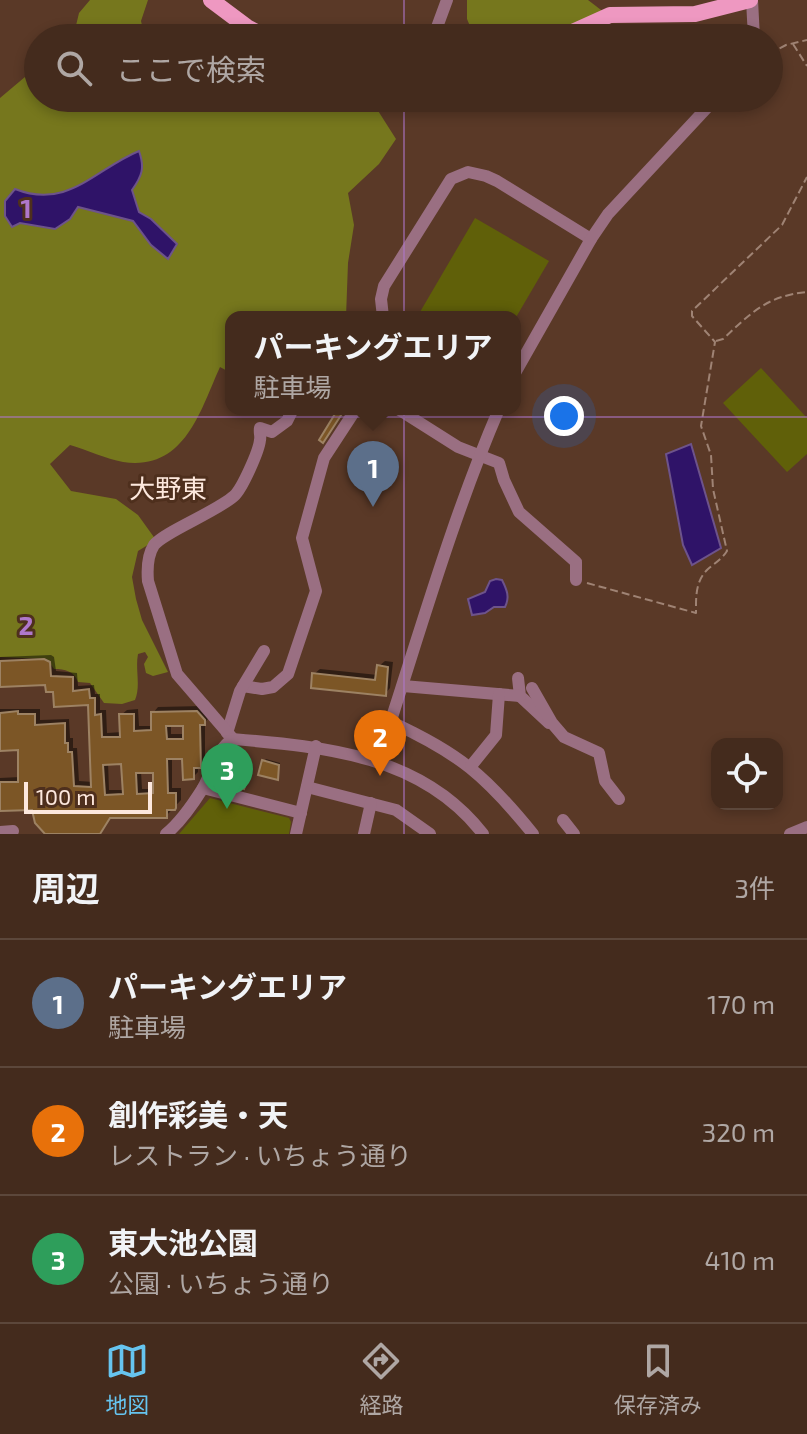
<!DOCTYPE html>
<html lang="ja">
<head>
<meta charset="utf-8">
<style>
  body { margin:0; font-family:"Exo 2","Noto Sans JP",sans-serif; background:#4b3326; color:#f1f3f6 }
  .controls { position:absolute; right:24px; bottom:24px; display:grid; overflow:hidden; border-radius:16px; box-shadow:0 4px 12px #0003 }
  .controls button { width:72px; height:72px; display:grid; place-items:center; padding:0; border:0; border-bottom:2px solid #5c473b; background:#442b1d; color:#f1f3f6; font:40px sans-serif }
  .scale { position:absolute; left:24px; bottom:20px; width:128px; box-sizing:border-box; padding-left:8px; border:4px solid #fde8dd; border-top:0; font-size:22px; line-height:28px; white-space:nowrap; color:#fde8dd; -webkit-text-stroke:6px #4e2f1d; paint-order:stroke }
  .you { position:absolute; left:564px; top:416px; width:28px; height:28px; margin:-20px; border:6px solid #fff; border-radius:50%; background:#1a73e8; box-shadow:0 0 0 12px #1a73e833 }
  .badge { display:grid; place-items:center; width:52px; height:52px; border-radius:50%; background:#66c4ef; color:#fff; font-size:26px; font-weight:700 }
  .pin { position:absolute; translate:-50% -66px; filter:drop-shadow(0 2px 4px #0008) }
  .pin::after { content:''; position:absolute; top:42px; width:28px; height:24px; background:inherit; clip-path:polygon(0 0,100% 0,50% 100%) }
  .popup { position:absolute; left:225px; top:311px; width:296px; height:104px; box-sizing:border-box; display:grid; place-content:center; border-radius:16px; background:#442b1d; filter:drop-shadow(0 2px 6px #0005); font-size:26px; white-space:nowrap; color:#afa7a4 }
  .popup b { font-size:30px; color:#f1f3f6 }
  .popup::after { content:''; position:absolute; left:50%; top:100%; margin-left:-16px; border:16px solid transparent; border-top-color:#442b1d }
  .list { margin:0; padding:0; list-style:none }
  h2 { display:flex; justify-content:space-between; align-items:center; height:104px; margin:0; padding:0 32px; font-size:34px }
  h2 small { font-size:26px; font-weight:400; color:#afa7a4 }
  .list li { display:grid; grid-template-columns:52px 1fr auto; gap:24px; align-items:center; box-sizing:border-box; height:128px; padding:0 32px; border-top:2px solid #5c473b }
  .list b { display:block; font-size:30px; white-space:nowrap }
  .list p { margin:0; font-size:26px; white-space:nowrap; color:#afa7a4 }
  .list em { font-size:26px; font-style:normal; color:#afa7a4 }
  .icon { flex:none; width:44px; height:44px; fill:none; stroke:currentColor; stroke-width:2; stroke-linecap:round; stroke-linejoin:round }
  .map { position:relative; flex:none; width:807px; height:834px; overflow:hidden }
  .search { position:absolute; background:#442b1d; box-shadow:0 4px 12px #0003; left:24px; right:24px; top:24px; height:88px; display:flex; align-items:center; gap:20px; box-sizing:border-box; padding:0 28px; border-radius:44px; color:#afa7a4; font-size:30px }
  .sheet { height:488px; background:#442b1d }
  nav { display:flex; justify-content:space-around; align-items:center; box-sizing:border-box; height:112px; border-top:2px solid #5c473b; background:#442b1d; font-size:22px; color:#afa7a4 }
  nav a { display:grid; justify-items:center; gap:4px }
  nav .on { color:#66c4ef }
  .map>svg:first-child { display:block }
  .green { fill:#606009 }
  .forest { fill:#76771d }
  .water { fill:#2f1368; stroke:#6d538b; stroke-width:2 }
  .shadow { fill:#0007; fill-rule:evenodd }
  .building { fill:#7c5626; stroke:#9d8263; stroke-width:2; fill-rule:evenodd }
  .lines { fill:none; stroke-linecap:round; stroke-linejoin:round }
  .path { stroke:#9f8374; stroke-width:2; stroke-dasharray:8 4; stroke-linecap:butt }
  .minor { stroke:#9a6f82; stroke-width:12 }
  .major { stroke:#ee98c1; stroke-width:16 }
  .grid { fill:none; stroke:#af77cb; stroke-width:2; stroke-opacity:0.55 }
  .labels { text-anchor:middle; stroke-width:6; stroke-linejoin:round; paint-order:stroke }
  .neighbourhood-label { font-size:26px; fill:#fde8dd; stroke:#4e2f1d }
  .grid-label { font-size:26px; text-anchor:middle; font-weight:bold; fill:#af77cb; stroke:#4e2f1d; stroke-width:6; stroke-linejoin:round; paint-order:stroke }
</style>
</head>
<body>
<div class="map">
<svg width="807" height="834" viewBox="0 0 807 834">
  <rect width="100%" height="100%" fill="#5a3927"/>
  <g class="green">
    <polygon points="475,218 549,261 515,319 428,317 420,312"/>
    <polygon points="761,368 807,418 807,454 787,472 723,403"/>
    <polygon points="210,798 289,818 291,822 289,834 179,834"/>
  </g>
  <g class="forest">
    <polygon points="90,0 148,0 141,21 145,38 73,38 79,13"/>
    <polygon points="467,0 588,0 605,13 539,38 475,38 467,19"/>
    <path d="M38,66v32h170l19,8 27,-2 2,-6h124l-5,8 21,33 -17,25 -31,29 6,32 -6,38 -2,54h-115v56l-11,-6c-20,44 -35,104 -97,95 -17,-3 -36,-12 -53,-17l-20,19 21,27 45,8 22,16 18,25 -18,11 -6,26 4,22 6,21 26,52 -15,4 -7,-3 -2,-9 4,-7 -3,-5 -7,2c-3,15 3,32 -3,46l-13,4 -18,-1 -14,-20 -12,-1c-4,-11 -13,-13 -24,-13l-7,-10 -47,-2v-559z"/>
  </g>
  <g class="water">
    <path d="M139,151c6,17 3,25 -7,39l7,22 12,7 26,25 -9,15 -17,-14 -18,-24 -55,-14 -8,12 -15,10 -35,-6 -8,4 -7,-11v-15l10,-12c53,21 80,-20 124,-38z"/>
    <polygon points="691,444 721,548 692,565 683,545 666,454"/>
    <path d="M496,579l6,1c5,10 8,17 3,27h-11l-9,6 -13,2 -4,-16 17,-7 5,-11z"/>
  </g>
  <g class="shadow">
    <path d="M51,655l3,2 2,14 21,2 1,13 16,-1 1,9h5v16h6l1,23 15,-1 -1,-17 6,-5 11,-1 1,17h14v-13l5,-6 45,-1 7,11 -5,5v38l-7,6v6l-5,5 -9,-20h-12v31h9v12l-15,16h-55l-15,18h-46l-17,-26 -33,1v-31l20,-1v-29l-20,1v-40h40v11l29,-1 1,19h3v10h4l2,33 14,1 -3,-79 -35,-13 -8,-7 -47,2v-28zM185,723v11h-14v-10zM108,762h15l1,28h-15zM141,771h14v18h-13z"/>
    <polygon points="385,661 393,662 390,688 385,694 314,674 320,669 378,675 379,666"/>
    <polygon points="266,759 280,763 277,778 264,762"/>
    <polygon points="234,765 252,770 244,787 230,769"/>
  </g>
  <g class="building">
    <polygon points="338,409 345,409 323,443 319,440"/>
    <path d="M44,659l6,3 1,14 22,1v14l16,-2 1,9h5v17l6,-1 1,23h18l-1,-23h15v17l17,-1v-18l46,-1 8,9v5h-5l1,43h-7v11l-11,1 -1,-21h-15l1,34h8v15l-1,2h-8v8h-57l-10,16h-55l-10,-11 -3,-13 -32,1v-29h18v-32l-18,1v-38l18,-2v3h17v11l30,-2v20h3v9h4l2,34 17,1 -3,-82 -34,2 -1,-15h-7l-1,-7 -45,2v-26zM166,726h17v13h-16zM121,764l2,30 -18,1 -2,-30zM136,773h17v20l-16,1z"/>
    <polygon points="377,665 388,667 386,696 311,688 312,673 375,680"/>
    <polygon points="262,760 279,765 278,780 258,775"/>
    <polygon points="228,768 250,773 244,789 224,783"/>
  </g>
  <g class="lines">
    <g class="path">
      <polyline points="793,44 807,66"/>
      <polyline points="769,54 786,45 807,40"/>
      <path d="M716,341l7,-2c29,-27 44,-43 84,-47"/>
      <path d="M587,583l109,30c0,-15 -1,-32 12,-44 7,-6 14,-10 19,-18l-14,-62 -2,-34 -10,-29 14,-84 -23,-26v-5l90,-86 25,-48"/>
    </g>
    <g class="minor">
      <polyline points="752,0 754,38"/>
      <polyline points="433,38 447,0"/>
      <polyline points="383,317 381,299 384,286 451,179 468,172 486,176 497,181 591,239"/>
      <polyline points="515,373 591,239 608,214 716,98"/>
      <polyline points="398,409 458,447 499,463 504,480 519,512 576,562 576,580"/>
      <polyline points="518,678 520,696 549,723"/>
      <polyline points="243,686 262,689 273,687 288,674 316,591 302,538 324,458 356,409"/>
      <polyline points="403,686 520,696"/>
      <polyline points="532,688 552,723 564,737 599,753 605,781 619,799"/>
      <path d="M391,722c68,31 95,54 142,112"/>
      <polyline points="227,733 240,691 264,651"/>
      <path d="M233,739l-56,-65 -29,-93c-1,-12 -1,-25 6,-36 10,-13 62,-33 80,-49 8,-7 25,-45 26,-56 1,-4 -1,-8 0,-12l12,4 15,-11 6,-12"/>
      <path d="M378,760c39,-117 72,-237 121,-351"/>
      <polyline points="471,766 496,735 499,694"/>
      <polyline points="307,787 396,810 430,834"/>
      <polyline points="203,788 301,813"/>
      <polyline points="563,820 574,834"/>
      <polyline points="0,832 13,831"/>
      <path d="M166,834c15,-12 27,-30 37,-46 9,-16 14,-40 30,-49 92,8 189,16 250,95"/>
      <polyline points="296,834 316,746"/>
      <polyline points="364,834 371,803"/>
      <polyline points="790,834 807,827"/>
    </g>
    <g class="major">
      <polyline points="211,0 247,27 268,38"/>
      <polyline points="559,38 610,15 695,14 750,0"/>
    </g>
  </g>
  <path class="grid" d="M404,0v38M404,98v736M0,417h807"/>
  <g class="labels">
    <g class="neighbourhood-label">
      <text x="168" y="498">大野東</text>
    </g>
  </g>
  <g class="grid-label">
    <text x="26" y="218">1</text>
    <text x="26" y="635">2</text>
  </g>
</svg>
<div class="controls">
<button><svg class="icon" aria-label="locate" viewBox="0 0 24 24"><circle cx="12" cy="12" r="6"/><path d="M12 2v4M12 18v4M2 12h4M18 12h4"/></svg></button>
</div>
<div class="scale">100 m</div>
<div class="you"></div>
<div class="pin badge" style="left:373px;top:507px;background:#5c6f8a">1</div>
<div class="popup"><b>パーキングエリア</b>駐車場</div>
<div class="pin badge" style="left:380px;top:776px;background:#e8710a">2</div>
<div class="pin badge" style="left:227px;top:809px;background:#2e9e5b">3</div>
<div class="search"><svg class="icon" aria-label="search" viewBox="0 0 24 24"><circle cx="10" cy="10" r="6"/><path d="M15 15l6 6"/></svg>ここで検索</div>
</div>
<section class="sheet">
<h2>周辺<small>3件</small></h2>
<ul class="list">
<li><span class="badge" style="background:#5c6f8a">1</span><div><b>パーキングエリア</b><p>駐車場</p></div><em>170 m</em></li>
<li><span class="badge" style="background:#e8710a">2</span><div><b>創作彩美・天</b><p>レストラン · いちょう通り</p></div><em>320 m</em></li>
<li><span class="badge" style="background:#2e9e5b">3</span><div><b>東大池公園</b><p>公園 · いちょう通り</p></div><em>410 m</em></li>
</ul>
</section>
<nav>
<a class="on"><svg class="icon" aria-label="map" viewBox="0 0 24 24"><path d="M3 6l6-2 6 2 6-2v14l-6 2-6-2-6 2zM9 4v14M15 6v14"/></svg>地図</a>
<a><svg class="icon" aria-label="directions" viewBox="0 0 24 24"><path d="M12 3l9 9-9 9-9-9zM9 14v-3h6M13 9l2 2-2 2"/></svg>経路</a>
<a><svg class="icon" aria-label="saved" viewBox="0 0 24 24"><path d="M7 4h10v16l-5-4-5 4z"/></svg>保存済み</a>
</nav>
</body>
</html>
